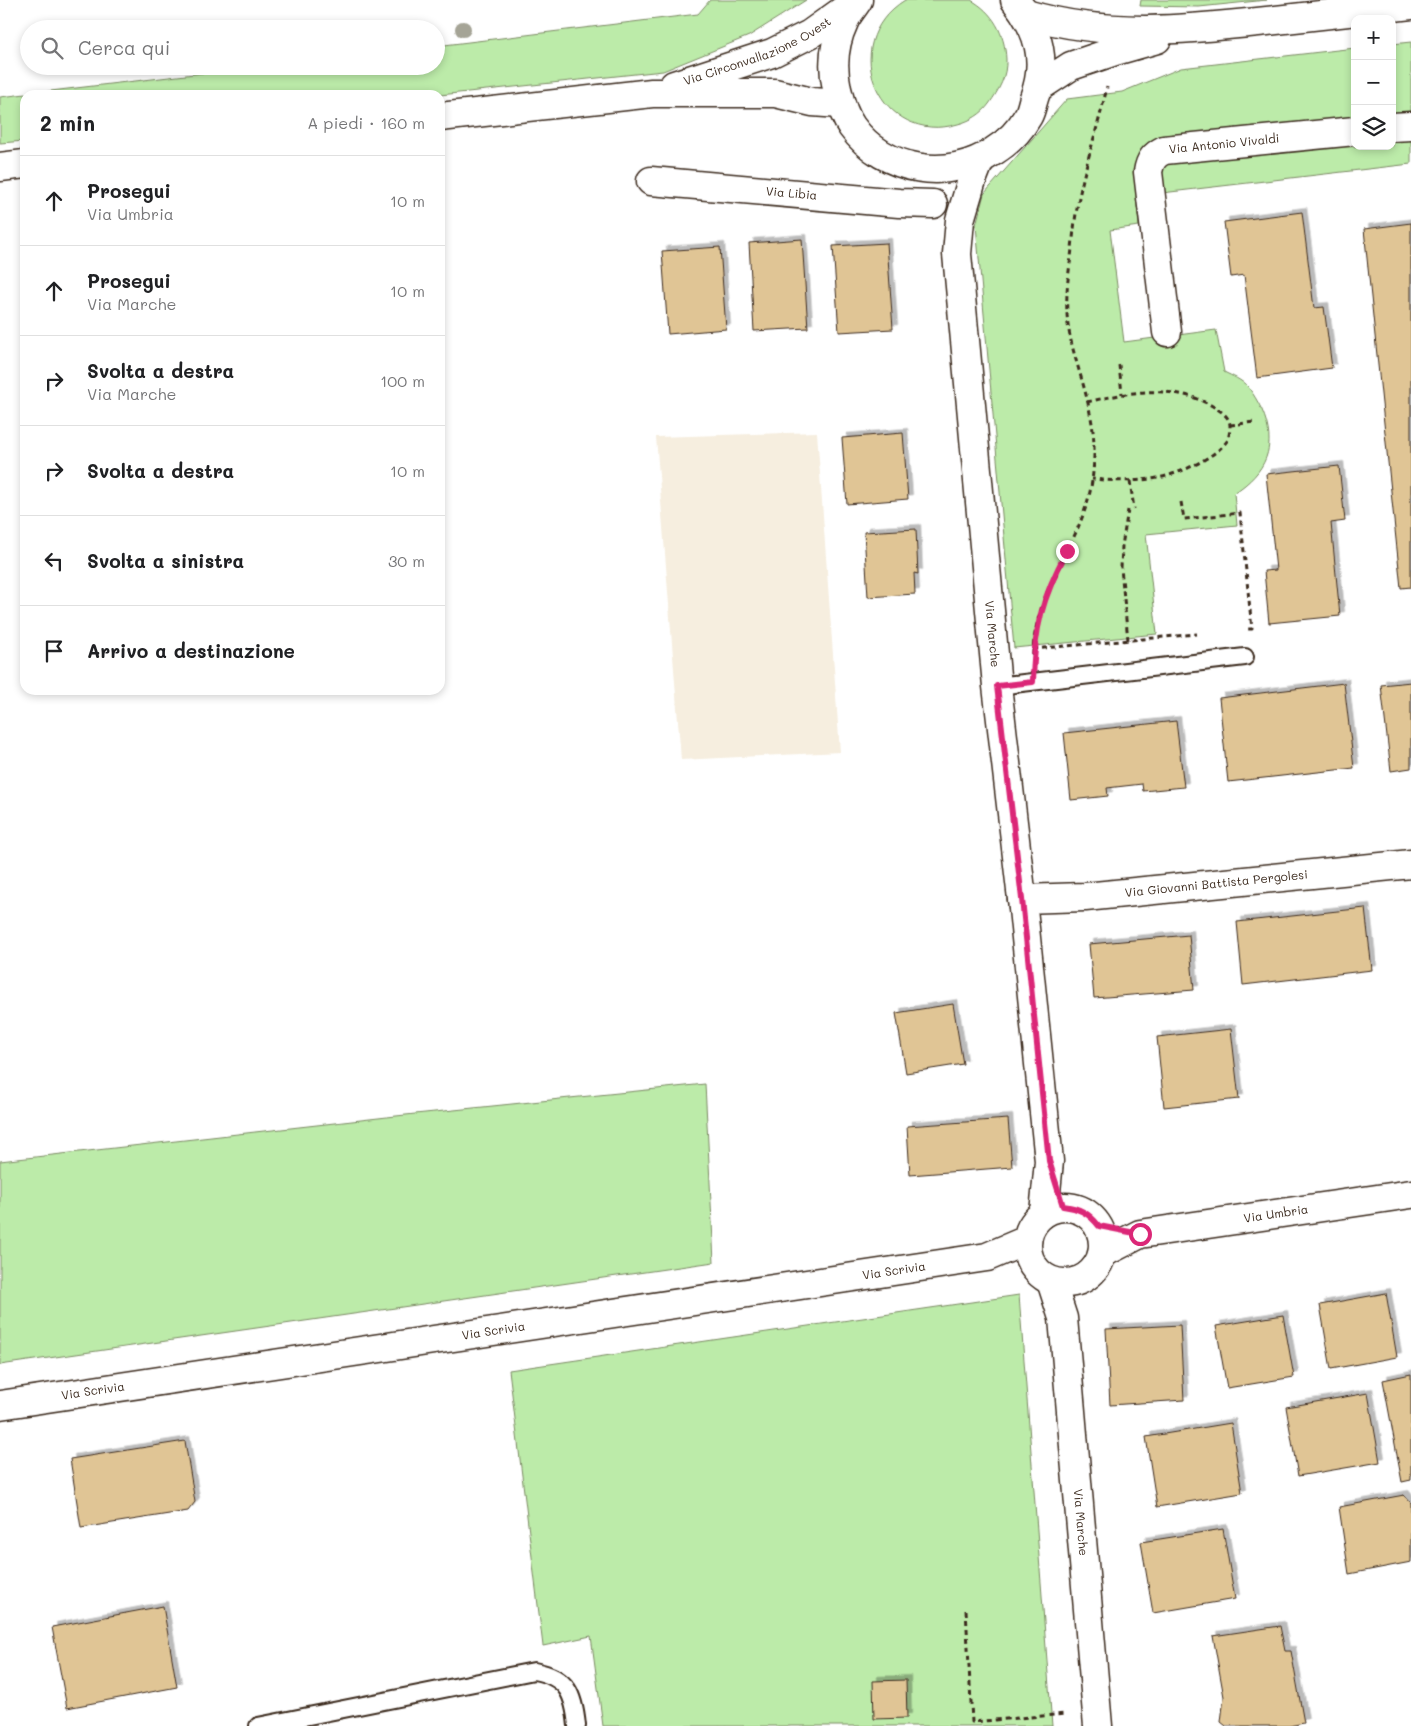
<!DOCTYPE html>
<html lang="it">
<head>
<meta charset="utf-8">
<style>
  body { margin:0; font-family:Mali,sans-serif; background:#f6f6f6; color:#202124 }
  .controls { position:absolute; right:15px; top:15px; display:grid; overflow:hidden; border-radius:10px; box-shadow:0 2px 8px #0003 }
  .controls button { width:45px; height:45px; display:grid; place-items:center; padding:0; border:0; border-bottom:1px solid #e0e0e0; background:#fff; color:#202124; font:25px sans-serif }
  .stop { position:absolute; width:15px; height:15px; margin:-11px; border:4px solid #db2777; border-radius:50%; background:#fff }
  .stop.end { background:#db2777; border-color:#fff; box-shadow:0 1px 5px #0008 }
  .list { margin:0; padding:0; list-style:none }
  h2 { display:flex; justify-content:space-between; align-items:center; height:65px; margin:0; padding:0 20px; font-size:21px }
  h2 small { font-size:16px; font-weight:400; color:#757577 }
  .list li { display:grid; grid-template-columns:32px 1fr auto; gap:15px; align-items:center; box-sizing:border-box; height:90px; padding:0 20px; border-top:1px solid #e0e0e0 }
  .list b { display:block; font-size:19px; white-space:nowrap }
  .list p { margin:0; font-size:16px; white-space:nowrap; color:#757577 }
  .list em { font-size:16px; font-style:normal; color:#757577 }
  .icon { flex:none; width:28px; height:28px; fill:none; stroke:currentColor; stroke-width:2; stroke-linecap:round; stroke-linejoin:round }
  .map { position:relative; flex:none; width:1411px; height:1726px; overflow:hidden }
  .search { position:absolute; background:#fff; box-shadow:0 2px 8px #0003; left:20px; top:20px; width:425px; height:55px; display:flex; align-items:center; gap:12px; box-sizing:border-box; padding:0 18px; border-radius:28px; color:#757577; font-size:19px }
  .panel { position:absolute; background:#fff; box-shadow:0 2px 8px #0003; left:20px; top:90px; width:425px; height:605px; border-radius:15px }
  .map>svg:first-child { display:block }
  .built { fill:#f6eedf }
  .green { fill:#bceba9; stroke:#7c8a64 }
  .building { fill:#e0c595; stroke:#3b2a1e; filter:url(#shadow) }
  .lines { fill:none; stroke-linecap:round; stroke-linejoin:round }
  .service-casing { stroke:#3b2a1e; stroke-width:20 }
  .minor-casing { stroke:#3b2a1e; stroke-width:31 }
  .secondary-casing { stroke:#3b2a1e; stroke-width:31 }
  .path { stroke:#3b2a1e; stroke-width:3; stroke-dasharray:5 4; stroke-linecap:butt }
  .service { stroke:#fff; stroke-width:16 }
  .minor { stroke:#fff; stroke-width:28 }
  .secondary { stroke:#fff; stroke-width:28 }
  .tree { fill:#a5a496 }
  .route { stroke:#db2777; stroke-width:6 }
  .labels { text-anchor:middle; stroke-width:4.5; stroke-linejoin:round; paint-order:stroke }
  .street-label { font-size:12px; fill:#3b2a1e; stroke:#fff }
</style>
</head>
<body>
<div class="map">
<svg width="1411" height="1726" viewBox="0 0 1411 1726">
  <defs>
    <filter id="shadow"><feDropShadow dx="4.5" dy="-4.5" stdDeviation="0" flood-color="#0004"/></filter>
  </defs>
  <rect width="100%" height="100%" fill="#fff"/>
  <filter id="ink" filterUnits="userSpaceOnUse"><feTurbulence type="fractalNoise" baseFrequency=".02" numOctaves="2"/><feDisplacementMap in="SourceGraphic" scale="10" xChannelSelector="R" yChannelSelector="G"/><feConvolveMatrix kernelMatrix="1 2 1 2 8 2 1 2 1" color-interpolation-filters="sRGB"/></filter>
  <g filter="url(#ink)">
    <polygon class="built" points="817,432 840,752 681,760 656,437"/>
    <g class="green">
      <polygon points="710,0 806,0 749,36 663,71 440,95 25,95 25,141 0,143 0,97 262,66 436,66 436,46 698,14"/>
      <path d="M905,0h66c22,12 34,34 35,59 1,17 -7,31 -17,45 -7,10 -19,17 -31,20 -77,23 -124,-80 -53,-124z"/>
      <polygon points="1141,0 1267,0 1199,7 1140,6"/>
      <path d="M1411,42v122l-275,32 3,30 -29,4 14,112 92,-12 8,42c8,4 18,8 24,15 5,6 10,15 14,23 16,37 4,62 -28,83l3,32 -91,9 11,100 -143,14 -38,-423 8,-31 83,-95 55,-7 59,-24 174,-20v98h37v-102z"/>
      <polygon points="705,1084 714,1262 0,1365 0,1161 396,1116"/>
      <polygon points="1019,1295 1052,1726 603,1726 591,1636 543,1646 509,1370"/>
    </g>
    <g class="building">
      <polygon points="1302,212 1314,308 1324,307 1332,368 1257,378 1244,275 1231,277 1224,222"/>
      <polygon points="1411,223 1411,587 1401,588 1364,229"/>
      <polygon points="802,239 808,328 754,331 749,243"/>
      <polygon points="887,243 893,329 839,332 833,246"/>
      <polygon points="720,247 726,329 668,334 662,251"/>
      <polygon points="903,433 908,499 847,504 842,438"/>
      <polygon points="1339,466 1345,521 1331,523 1340,616 1269,623 1264,571 1276,570 1266,474"/>
      <polygon points="916,529 918,574 914,573 915,594 868,597 864,532"/>
      <polygon points="1411,682 1411,768 1391,771 1381,685"/>
      <polygon points="1344,683 1354,768 1228,782 1219,698"/>
      <polygon points="1176,721 1184,787 1143,791 1142,784 1107,788 1108,796 1071,800 1064,733"/>
      <polygon points="1365,908 1372,970 1243,985 1237,922"/>
      <polygon points="1189,935 1194,990 1094,998 1089,944"/>
      <polygon points="953,1004 963,1064 906,1073 896,1013"/>
      <polygon points="1231,1029 1239,1099 1164,1107 1157,1037"/>
      <polygon points="1008,1119 1012,1167 910,1175 907,1126"/>
      <polygon points="1386,1293 1397,1357 1331,1369 1320,1305"/>
      <polygon points="1283,1315 1294,1377 1227,1388 1216,1326"/>
      <polygon points="1180,1325 1184,1400 1110,1405 1106,1329"/>
      <polygon points="1411,1374 1411,1480 1402,1482 1383,1380"/>
      <polygon points="1368,1393 1380,1462 1298,1476 1286,1407"/>
      <polygon points="1231,1423 1242,1493 1157,1507 1146,1437"/>
      <polygon points="185,1441 195,1502 188,1511 81,1528 70,1459"/>
      <polygon points="1404,1495 1411,1503 1411,1562 1349,1574 1339,1507"/>
      <polygon points="1223,1529 1235,1599 1153,1613 1141,1542"/>
      <polygon points="163,1606 177,1687 67,1708 52,1627"/>
      <polygon points="1280,1626 1285,1651 1291,1651 1304,1723 1289,1726 1226,1726 1221,1722 1224,1697 1213,1636"/>
      <polygon points="906,1680 907,1718 874,1719 873,1681"/>
    </g>
    <g class="lines">
      <defs>
        <g id="service">
          <polyline points="997,686 1245,657"/>
          <path d="M258,1726l276,-55c34,6 40,24 43,55"/>
        </g>
        <g id="minor">
          <polyline points="1392,127 1411,126"/>
          <path id="s1" d="M980,160l-9,23 -11,37 -3,34 40,432 25,213 27,262 -5,52"/>
          <path id="s2" d="M651,181l248,22 34,1"/>
          <path id="s3" d="M1167,332l-19,-160c2,-12 6,-17 16,-22l191,-19"/>
          <path id="s4" d="M1022,899l63,-2 326,-33"/>
          <circle cx="1065" cy="1245" r="38"/>
          <path id="s5" d="M1103,1253l37,-19 271,-40"/>
          <path id="s6" d="M1051,1281l12,37 35,408"/>
          <path id="s7" d="M0,1405l987,-148 40,-17"/>
        </g>
        <g id="secondary">
          <path d="M858,0c-4,7 -11,14 -14,22 -10,21 -12,45 -7,67 3,13 7,27 15,38 33,45 97,55 142,24 13,-8 26,-21 34,-35 3,-5 4,-12 6,-18 14,-37 5,-68 -19,-98"/>
          <path d="M1026,14c81,24 159,16 241,7 48,-5 96,-11 144,-16"/>
          <path id="s8" d="M674,85l98,-32 38,-19 42,-30"/>
          <polyline points="1039,87 1071,66 1115,51 1157,39"/>
          <polyline points="440,117 652,93 775,93 812,102 840,104"/>
          <polyline points="0,167 25,164"/>
        </g>
      </defs>
      <use href="#service" class="service-casing"/>
      <use href="#minor" class="minor-casing"/>
      <use href="#secondary" class="secondary-casing"/>
      <g class="path">
        <polyline points="1119,365 1122,394"/>
        <path d="M1087,402c42,-10 87,-19 127,5 7,4 16,10 16,19 0,4 -1,12 -3,15 -12,17 -50,34 -70,37 -22,4 -43,3 -65,1"/>
        <polyline points="1230,425 1255,422"/>
        <polyline points="1130,481 1134,509"/>
        <polyline points="1181,502 1184,519 1240,513 1252,629 1246,629"/>
        <polyline points="1128,640 1121,568 1122,546 1128,510"/>
        <polyline points="1033,649 1197,634"/>
        <path d="M1033,655c1,-64 50,-113 59,-174 3,-23 3,-46 -2,-68 -6,-34 -21,-65 -23,-99 -1,-19 1,-38 4,-57 2,-16 3,-33 6,-49 7,-41 21,-80 30,-121"/>
        <polyline points="966,1610 972,1722 1065,1714"/>
      </g>
      <use href="#service" class="service"/>
      <use href="#minor" class="minor"/>
      <use href="#secondary" class="secondary"/>
    </g>
    <circle class="tree" cx="463" cy="29" r="8"/>
  </g>
  <g class="lines" filter="url(#ink)">
    <path class="route" d="M1067,551c-25,47 -33,77 -34,131l-36,4 25,213 27,262 14,45c16,2 26,7 36,20l41,8"/>
  </g>
  <g class="labels">
    <g class="street-label">
      <text dy="4" stroke="none"><textPath href="#s8" startOffset="90">Via Circonvallazione Ovest</textPath></text>
      <text dy="4" stroke="none"><textPath href="#s3" startOffset="250">Via Antonio Vivaldi</textPath></text>
      <text dy="4" stroke="none"><textPath href="#s2" startOffset="141">Via Libia</textPath></text>
      <text dy="4" stroke="none"><textPath href="#s1" startOffset="479">Via Marche</textPath></text>
      <text dy="4" stroke="none"><textPath href="#s4" startOffset="195">Via Giovanni Battista Pergolesi</textPath></text>
      <text dy="4" stroke="none"><textPath href="#s5" startOffset="179">Via Umbria</textPath></text>
      <text dy="4" stroke="none"><textPath href="#s7" startOffset="904">Via Scrivia</textPath></text>
      <text dy="4" stroke="none"><textPath href="#s7" startOffset="499">Via Scrivia</textPath></text>
      <text dy="4" stroke="none"><textPath href="#s7" startOffset="94">Via Scrivia</textPath></text>
      <text dy="4" stroke="none"><textPath href="#s6" startOffset="244">Via Marche</textPath></text>
    </g>
  </g>
</svg>
<div class="controls">
<button>+</button>
<button>−</button>
<button><svg class="icon" aria-label="layers" viewBox="0 0 24 24"><path d="M12 4l9 5-9 5-9-5zM3 14l9 5 9-5"/></svg></button>
</div>
<div class="stop" style="left:1140px;top:1234px"></div>
<div class="stop end" style="left:1067px;top:551px"></div>
<div class="search"><svg class="icon" aria-label="search" viewBox="0 0 24 24"><circle cx="10" cy="10" r="6"/><path d="M15 15l6 6"/></svg>Cerca qui</div>
<section class="panel">
<h2>2 min<small>A piedi · 160 m</small></h2>
<ul class="list">
<li><svg class="icon" aria-label="ahead" viewBox="0 0 24 24"><path d="M12 20V5M6 11l6-6 6 6"/></svg><div><b>Prosegui</b><p>Via Umbria</p></div><em>10 m</em></li>
<li><svg class="icon" aria-label="ahead" viewBox="0 0 24 24"><path d="M12 20V5M6 11l6-6 6 6"/></svg><div><b>Prosegui</b><p>Via Marche</p></div><em>10 m</em></li>
<li><svg class="icon" aria-label="right" viewBox="0 0 24 24"><path d="M7 20v-9h11M14 6l5 5-5 5"/></svg><div><b>Svolta a destra</b><p>Via Marche</p></div><em>100 m</em></li>
<li><svg class="icon" aria-label="right" viewBox="0 0 24 24"><path d="M7 20v-9h11M14 6l5 5-5 5"/></svg><div><b>Svolta a destra</b></div><em>10 m</em></li>
<li><svg class="icon" aria-label="left" viewBox="0 0 24 24"><path d="M17 20v-9H6M10 6l-5 5 5 5"/></svg><div><b>Svolta a sinistra</b></div><em>30 m</em></li>
<li><svg class="icon" aria-label="arrive" viewBox="0 0 24 24"><path d="M6 21V4h12l-3 4 3 4H6"/></svg><div><b>Arrivo a destinazione</b></div></li>
</ul>
</section>
</div>
</body>
</html>
